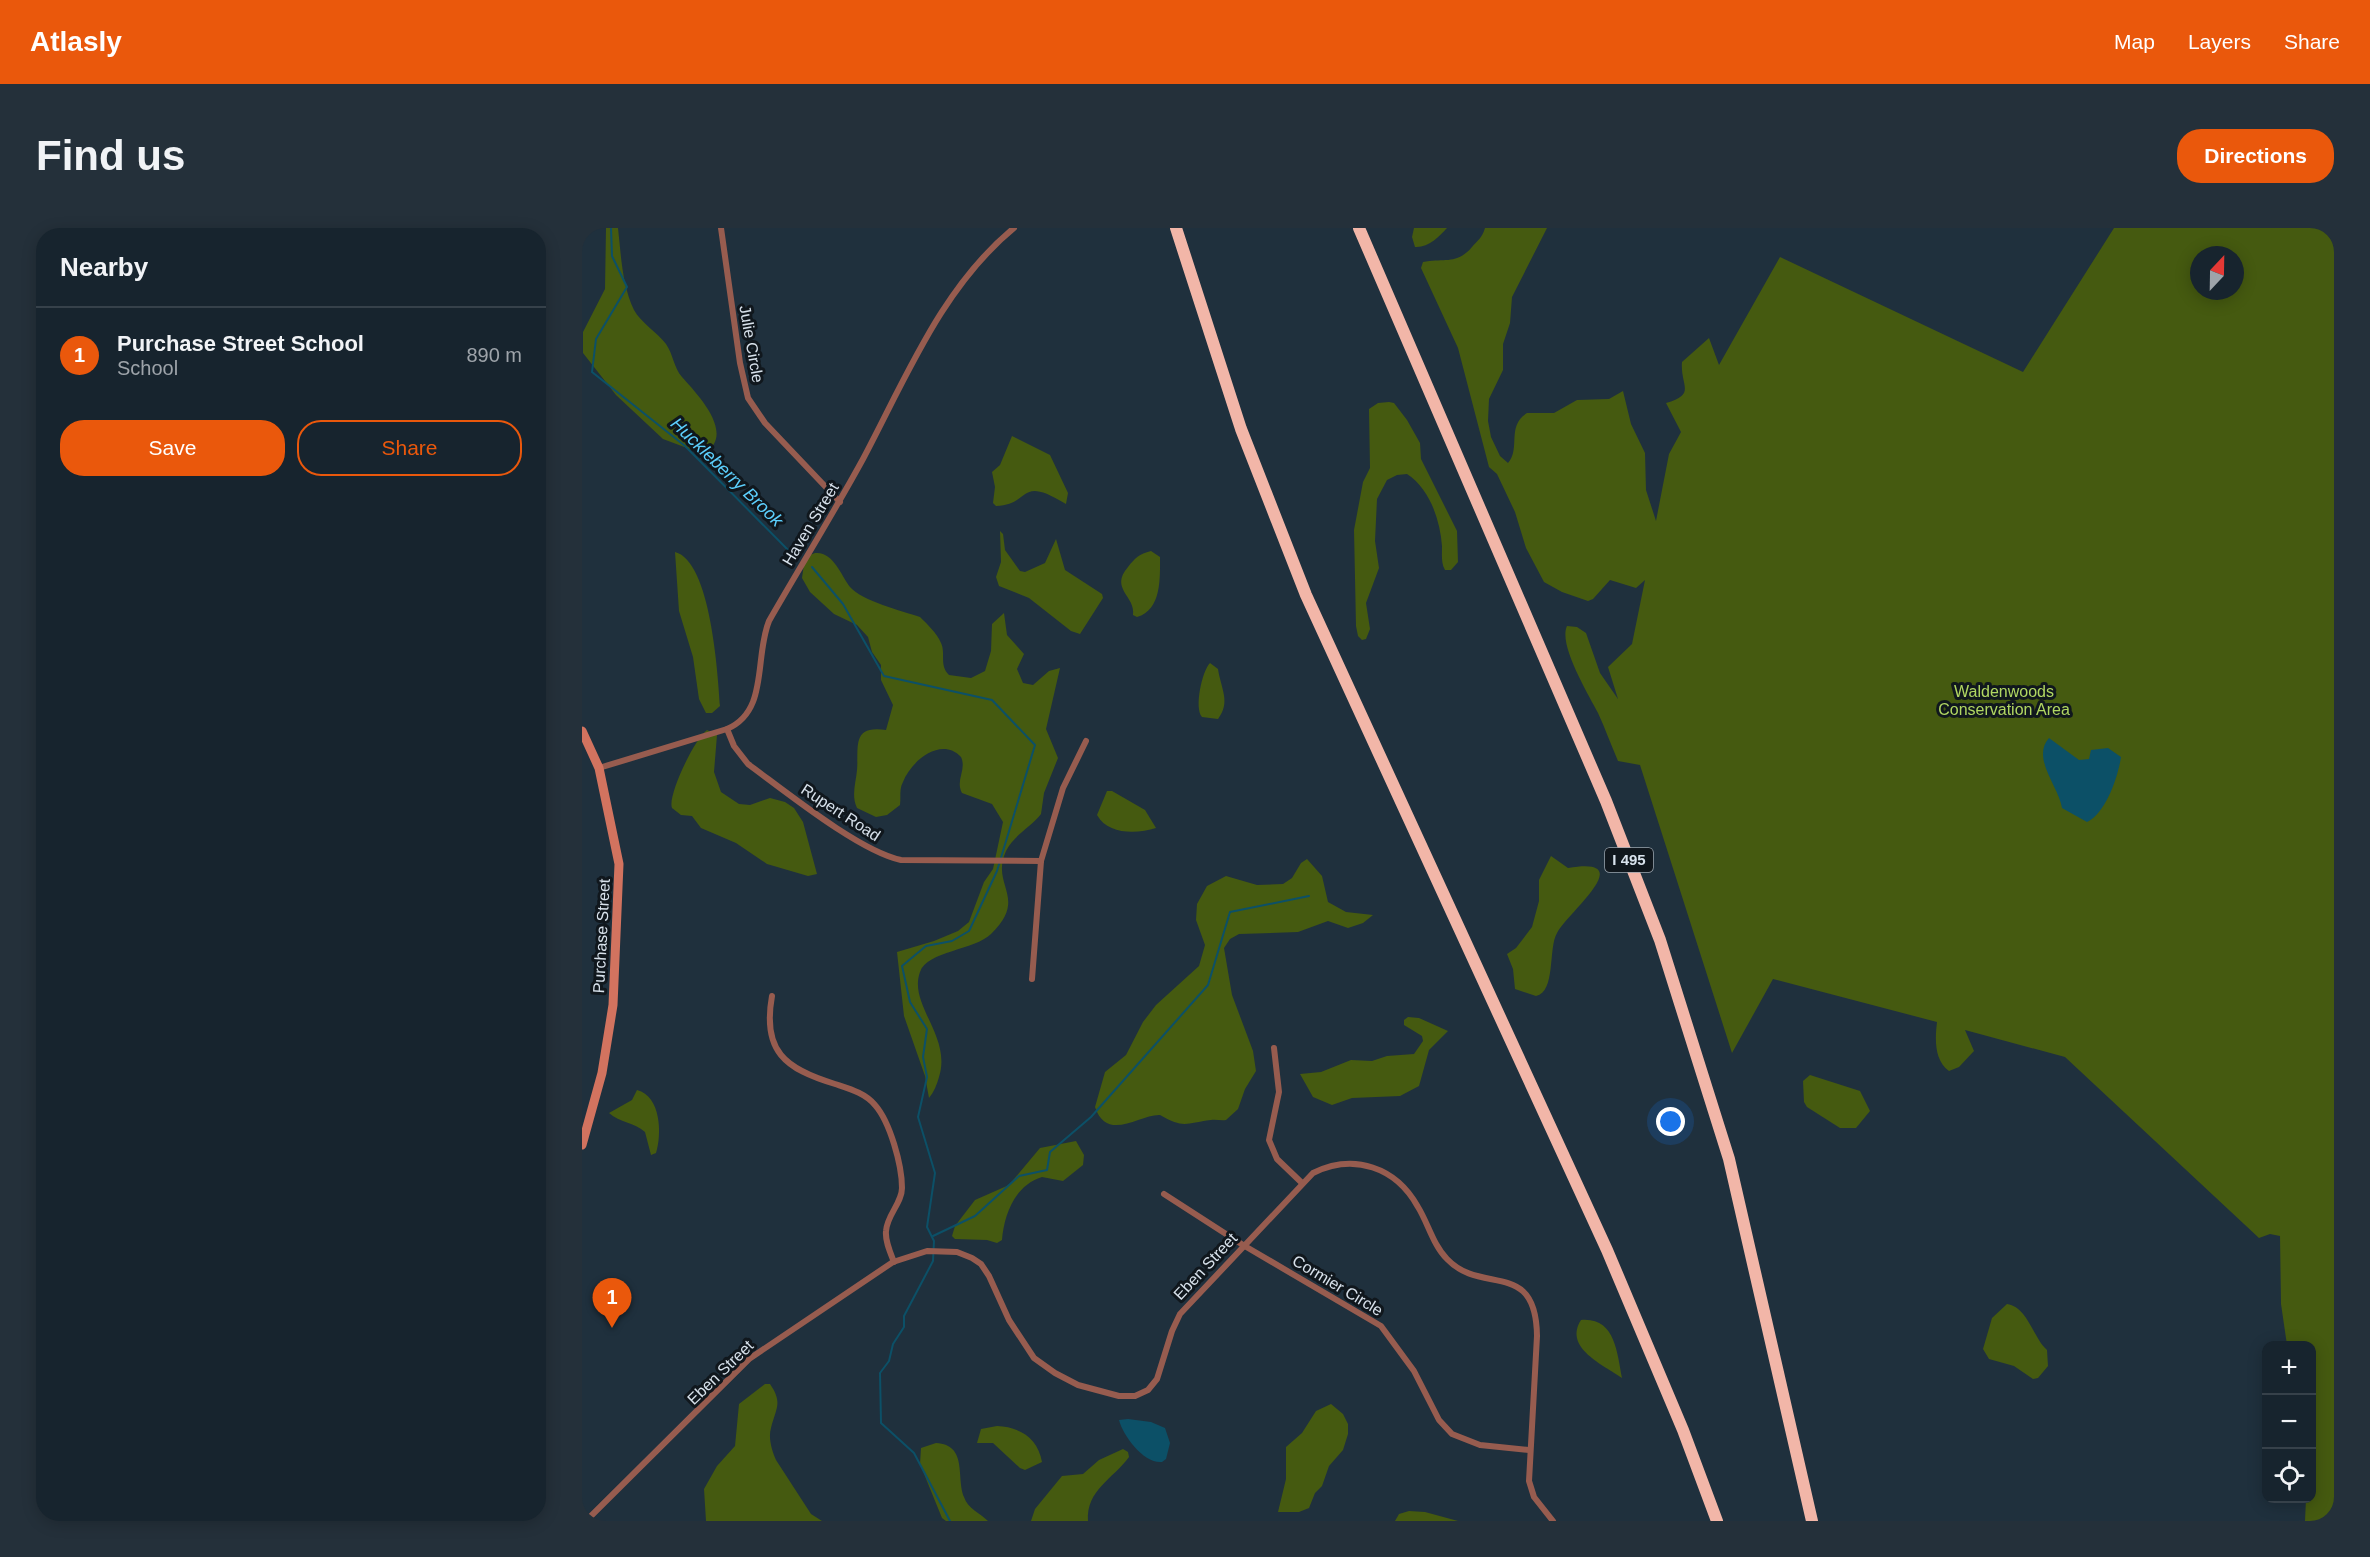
<!DOCTYPE html>
<html lang="en">
<head>
<meta charset="utf-8">
<style>
  body { margin:0; font-family:Arial,sans-serif; background:#24303a; color:#f1f3f6 }
  .controls { position:absolute; right:18px; bottom:18px; display:grid; overflow:hidden; border-radius:12px; box-shadow:0 3px 15px #0003 }
  .controls button { width:54px; height:54px; display:grid; place-items:center; padding:0; border:0; border-bottom:2px solid #36414a; background:#17242e; color:#f1f3f6; font:30px sans-serif }
  .compass { position:absolute; left:1608px; top:18px; width:54px; height:54px; border-radius:50%; background:#17242e; box-shadow:0 3px 15px #0003; rotate:22deg }
  .you { position:absolute; left:1089px; top:894px; width:21px; height:21px; margin:-15px; border:4px solid #fff; border-radius:50%; background:#1a73e8; box-shadow:0 0 0 9px #1a73e833 }
  .badge { display:grid; place-items:center; width:39px; height:39px; border-radius:50%; background:#ea580c; color:#fff; font-size:20px; font-weight:700 }
  .pin { position:absolute; translate:-50% -50px; filter:drop-shadow(0 2px 3px #0008) }
  .pin::after { content:''; position:absolute; top:32px; width:21px; height:18px; background:inherit; clip-path:polygon(0 0,100% 0,50% 100%) }
  .list { margin:0; padding:0; list-style:none }
  h2 { display:flex; justify-content:space-between; align-items:center; height:78px; margin:0; padding:0 24px; font-size:26px }
  h2 small { font-size:20px; font-weight:400; color:#9ea4aa }
  .list li { display:grid; grid-template-columns:39px 1fr auto; gap:18px; align-items:center; box-sizing:border-box; height:96px; padding:0 24px; border-top:2px solid #36414a }
  .list b { display:block; font-size:22px; white-space:nowrap }
  .list p { margin:0; font-size:20px; white-space:nowrap; color:#9ea4aa }
  .list em { font-size:20px; font-style:normal; color:#9ea4aa }
  .actions { display:flex; gap:12px; padding:18px 24px }
  .actions a { flex:1; padding:14px 0; border:2px solid #ea580c; border-radius:24px; text-align:center; font-size:21px; color:#ea580c }
  .actions .main { background:#ea580c; color:#fff }
  .icon { flex:none; width:33px; height:33px; fill:none; stroke:currentColor; stroke-width:2; stroke-linecap:round; stroke-linejoin:round }
  .map { position:relative; flex:none; width:1752px; height:1293px; overflow:hidden; border-radius:24px }
  header { display:flex; align-items:center; gap:36px; box-sizing:border-box; height:84px; padding:0 30px; background:#ea580c; color:#fff }
  header strong { font-size:28px }
  nav { display:flex; gap:33px; margin-inline-start:auto; font-size:21px }
  .intro { display:flex; align-items:center; justify-content:space-between; box-sizing:border-box; height:144px; padding:0 36px }
  h1 { margin:0; font-size:42px }
  .button { padding:15px 27px; border-radius:24px; background:#ea580c; color:#fff; font-size:21px; font-weight:700 }
  main { display:flex; gap:36px; padding:0 36px }
  aside { flex:1; background:#17242e; border-radius:24px; box-shadow:0 3px 15px #0003 }
  .map>svg:first-child { display:block }
  .green { fill:#455a10; fill-rule:evenodd }
  .water { fill:#0c5067 }
  .lines { fill:none; stroke-linecap:round; stroke-linejoin:round }
  .stream { stroke:#0c5067; stroke-width:2 }
  .minor { stroke:#975c4f; stroke-width:6 }
  .secondary { stroke:#d2735f; stroke-width:9 }
  .motorway { stroke:#f2b6a8; stroke-width:12 }
  .labels { text-anchor:middle; stroke-width:6; stroke-linejoin:round; paint-order:stroke }
  .shield { fill:#10171d; stroke:#9ca5ae; stroke-width:1.5 }
  .shield-label { font-size:15px; font-weight:bold; fill:#d8e2ec }
  .street-label { font-size:16px; fill:#d8e2ec; stroke:#10171d }
  .park-label { font-size:16px; fill:#b1d762; stroke:#10171d }
  .water-label { font-size:18px; font-style:italic; fill:#5ccffd; stroke:#10171d }
</style>
</head>
<body>
<header>
<strong>Atlasly</strong>
<nav><a>Map</a><a>Layers</a><a>Share</a></nav>
</header>
<div class="intro"><h1>Find us</h1><a class="button">Directions</a></div>
<main>
<aside>
<h2>Nearby<small></small></h2>
<ul class="list">
<li><span class="badge">1</span><div><b>Purchase Street School</b><p>School</p></div><em>890 m</em></li>
</ul>
<div class="actions"><a class="main">Save</a><a>Share</a></div>
</aside>
<div class="map">
<svg width="1752" height="1293" viewBox="0 0 1752 1293">
  <rect width="100%" height="100%" fill="#1f303d"/>
  <g class="green">
    <path d="M24,0h12c3,27 4,57 16,82 7,13 23,22 32,34 7,10 8,24 16,33 14,16 56,58 21,77l-40,-15 -47,-44 -33,-42v-21l22,-43z"/>
    <path d="M832,0h33c-8,9 -19,20 -32,19l-3,-10z"/>
    <path d="M903,0h62l-35,69 -2,26 -7,21v26l-14,29 -1,22 3,16 9,19 8,7c13,-15 -2,-37 19,-50h27l23,-13 32,-1 14,-8 8,33 14,29 1,37 10,31 13,-67 12,-22 -15,-29c31,-9 14,-17 16,-41l27,-24 10,27 61,-108 243,115 91,-144h220v1293h-29l1,-22 6,-1v-152l-25,-1 -6,-41 -1,-68 -10,-2 -11,4 -194,-181 -100,-27 9,21 -15,16 -10,4c-15,-11 -14,-32 -12,-49l-164,-43 -41,74 -92,-288 -22,-4c-7,-16 -13,-33 -20,-48 -9,-18 -40,-68 -31,-87l10,1 9,6 14,40 18,26 -10,-32 24,-23 13,-64 -9,8 -26,-8 -17,19 -5,2 -26,-9 -18,-10 -18,-34 -11,-36 -18,-38 -8,-7 -31,-119 -37,-80 2,-6c21,-4 34,3 49,-15 6,-7 10,-9 13,-19zM1617,27h36v36h-36z"/>
    <path d="M807,174l5,1 13,17 13,23 1,16 36,72 1,31 -7,8h-6c-4,-7 -3,-15 -3,-24 -2,-26 -12,-57 -35,-72l-10,1 -10,5 -10,19 -2,42 4,27 -13,35 4,26 -4,10 -4,1 -4,-4 -2,-10 -2,-96 9,-48 7,-14 -1,-59 9,-6z"/>
    <path d="M430,208l38,19 18,38 -2,11c-49,-30 -34,1 -70,2l-3,-3 2,-16 -3,-15 8,-7z"/>
    <polygon points="418,303 421,306 423,322 438,343 443,344 463,335 474,311 483,342 520,366 521,370 498,406 489,403 447,370 417,358 414,349 419,334"/>
    <path d="M569,323l9,6c0,20 2,53 -23,60l-4,-2c3,-19 -24,-26 -5,-48 7,-9 11,-13 23,-16z"/>
    <path d="M93,324c36,9 43,123 45,154l-8,7h-6l-7,-14 -6,-42 -14,-46z"/>
    <path d="M233,325c18,-2 26,22 35,34 12,14 52,24 70,30 7,7 17,16 21,26 5,11 -2,22 8,32l22,3 14,-7 6,-20 1,-27 12,-11 3,22 17,19 -7,15 6,14 10,2 16,-14 11,-3 -14,61 12,29 -14,35 -3,21c-10,13 -27,21 -35,37 -16,35 23,46 -15,83 -16,16 -64,17 -71,38 -12,33 32,64 19,105 -2,7 -5,15 -10,21l-4,-22 -21,-60 -7,-64 37,-11 24,-10 11,-9 15,-40 9,-13 10,-47 -11,-18 -30,-11c-7,-13 5,-23 -1,-36 -20,-21 -50,4 -58,25 -4,7 -2,15 -3,23l-13,10 -11,2 -19,-9c-6,-12 -1,-26 0,-38 2,-23 -6,-45 29,-40l7,-25 -12,-25v-15l-9,-13 -4,-15 -11,-12 -23,-11 -24,-22 -8,-14 3,-21z"/>
    <path d="M628,435l8,6c3,20 13,33 0,50l-16,-2c-8,-9 0,-46 8,-54z"/>
    <path d="M125,502l10,5 -3,37 7,20 18,12 11,1 20,-7 15,4 9,6 9,14 14,52 -9,2 -41,-12 -31,-21 -35,-15 -9,-12 -11,-1 -9,-7c-5,-12 23,-70 35,-78z"/>
    <path d="M525,563h5l33,19 11,18c-19,6 -48,7 -59,-13z"/>
    <path d="M969,628l17,12c72,-12 1,43 -11,65 -9,15 -1,59 -21,63l-21,-7 -2,-20 -6,-15 9,-6 16,-21 7,-26v-21z"/>
    <path d="M725,631l15,17 6,26 18,10 27,3 -10,8 -15,5 -20,-7 -30,11 -59,2 -9,5 -6,9 8,47 21,56 3,20 -11,18 -7,20 -12,11c-5,1 -10,-1 -15,0 -25,3 -27,9 -51,-5 -20,-1 -53,28 -65,-8l10,-35 21,-17 17,-33 13,-17 43,-39 6,-21 -9,-25 1,-16 10,-18 19,-10 31,9 26,-1 9,-6 9,-15z"/>
    <polygon points="826,789 837,790 866,803 847,822 837,858 818,868 770,870 750,877 731,869 718,846 739,844 769,832 790,833 805,828 832,826 841,813 840,808 822,797 822,792"/>
    <polygon points="1228,847 1278,863 1288,883 1274,900 1258,900 1225,879 1222,874 1221,853"/>
    <path d="M55,862c24,6 25,44 19,63l-5,2 -6,-23c-11,-10 -25,-9 -36,-19l23,-13z"/>
    <path d="M494,913l8,14 -1,10 -20,16 -21,-4c-27,8 -38,38 -40,63l-5,3 -10,-3 -32,-1 -3,-3 3,-10 20,-26 34,-15 31,-37z"/>
    <path d="M1425,1076c21,3 26,34 40,46l1,16 -10,12 -5,1 -19,-13 -25,-7 -6,-10 9,-31z"/>
    <path d="M999,1092c34,-3 36,32 41,58 -18,-13 -59,-30 -41,-58z"/>
    <path d="M183,1156h5c13,19 6,24 1,44 -3,10 1,23 5,32l35,54 11,7h-116l-2,-32 13,-23 18,-20 4,-42z"/>
    <polygon points="749,1176 761,1186 766,1196 766,1206 761,1222 747,1238 740,1258 733,1265 727,1280 717,1284 696,1284 704,1251 704,1219 720,1205 734,1183"/>
    <path d="M415,1198c23,1 41,12 45,36l-17,8 -5,-2 -27,-25h-16l4,-14z"/>
    <path d="M354,1215c32,2 20,34 28,54 4,12 16,16 24,24h-42l-4,-3 -22,-54 1,-16z"/>
    <path d="M541,1221l5,3 1,5c-16,22 -43,33 -41,64h-57l4,-12 27,-33 21,-2 16,-14z"/>
    <polygon points="827,1283 843,1284 876,1293 813,1293 817,1286"/>
  </g>
  <g class="water">
    <path d="M1467,510l30,22 10,-1 2,-9 17,-2 13,9c-3,20 -15,56 -34,65l-25,-14c-3,-21 -31,-50 -13,-70z"/>
    <path d="M546,1191l23,3 14,6 5,15 -4,16 -4,3c-18,2 -39,-26 -43,-42z"/>
  </g>
  <g class="lines">
    <g class="stream">
      <polyline points="29,0 30,28 45,59 14,111 10,144 103,218 213,329"/>
      <polyline points="230,339 261,376 302,448 410,472 453,517 415,643 387,703 370,713 344,718 320,738 328,774 345,801 341,829 345,849 336,889 353,945 345,999 352,1013 351,1033 322,1088 322,1099 311,1116 307,1133 298,1145 299,1195 332,1225 368,1293"/>
      <polyline points="351,1008 393,988 437,948 465,942 468,924 509,889 626,757 648,684 727,668"/>
    </g>
    <g class="minor">
      <polyline points="139,0 158,135 166,170 183,195 258,274"/>
      <path d="M145,501l7,17 14,18c37,27 111,87 153,96l140,1"/>
      <path d="M17,540l128,-39c42,-18 27,-71 42,-108 31,-54 64,-107 94,-162 43,-81 79,-172 151,-231"/>
      <polyline points="450,751 459,633 481,560 504,513"/>
      <path d="M190,768c-10,55 13,73 63,88 15,5 30,9 40,21 15,17 27,60 27,83 0,15 -15,27 -16,43 -1,10 4,21 8,31"/>
      <polyline points="692,820 697,864 687,912 695,931 720,955"/>
      <polyline points="582,966 661,1017 799,1098 832,1143 857,1192 870,1206 898,1217 947,1222"/>
      <path d="M4,1293l163,-162 144,-97 34,-11 30,1 15,6 9,6 8,12 20,44 25,38 21,15 23,12 41,11h16l13,-6 9,-11 15,-48 8,-17 133,-141c41,-20 83,-6 105,34 10,16 15,38 29,52 35,37 89,-1 90,77l-8,145 5,16 19,24"/>
    </g>
    <polyline class="secondary" points="0,503 17,540 37,636 31,777 20,845 0,917"/>
    <g class="motorway">
      <polyline points="594,0 659,201 724,367 1025,1022 1101,1202 1135,1293"/>
      <polyline points="777,0 1024,573 1078,712 1147,931 1230,1293"/>
    </g>
  </g>
  <g class="labels">
    <rect class="shield" x="1023" y="620" width="48" height="24" rx="4.5"/>
    <g class="shield-label">
      <text x="1047" y="637">I 495</text>
    </g>
    <g class="street-label">
      <text transform="translate(170 116) rotate(80)" y="6">Julie Circle</text>
      <text transform="translate(228 296) rotate(-59)" y="6">Haven Street</text>
      <text transform="translate(259 584) rotate(33)" y="6">Rupert Road</text>
      <text transform="translate(19 708) rotate(-87)" y="6">Purchase Street</text>
      <text transform="translate(623 1038) rotate(-47)" y="6">Eben Street</text>
      <text transform="translate(756 1057) rotate(31)" y="6">Cormier Circle</text>
      <text transform="translate(138 1144) rotate(-44)" y="6">Eben Street</text>
    </g>
    <g class="park-label">
      <text x="1422" y="469">Waldenwoods<tspan x="1422" dy="18">Conservation Area</tspan></text>
    </g>
    <g class="water-label">
      <text transform="translate(145 244) rotate(44)" y="6">Huckleberry Brook</text>
    </g>
  </g>
</svg>
<div class="controls">
<button>+</button>
<button>−</button>
<button><svg class="icon" aria-label="locate" viewBox="0 0 24 24"><circle cx="12" cy="12" r="6"/><path d="M12 2v4M12 18v4M2 12h4M18 12h4"/></svg></button>
</div>
<svg class="compass" viewBox="-18 -18 36 36"><path d="M0-13l5 13h-10z" fill="#e53935"/><path d="M0 13l5-13h-10z" fill="#9ea4aa"/></svg>
<div class="you"></div>
<div class="pin badge" style="left:30px;top:1100px">1</div>
</div>
</main>
</body>
</html>
